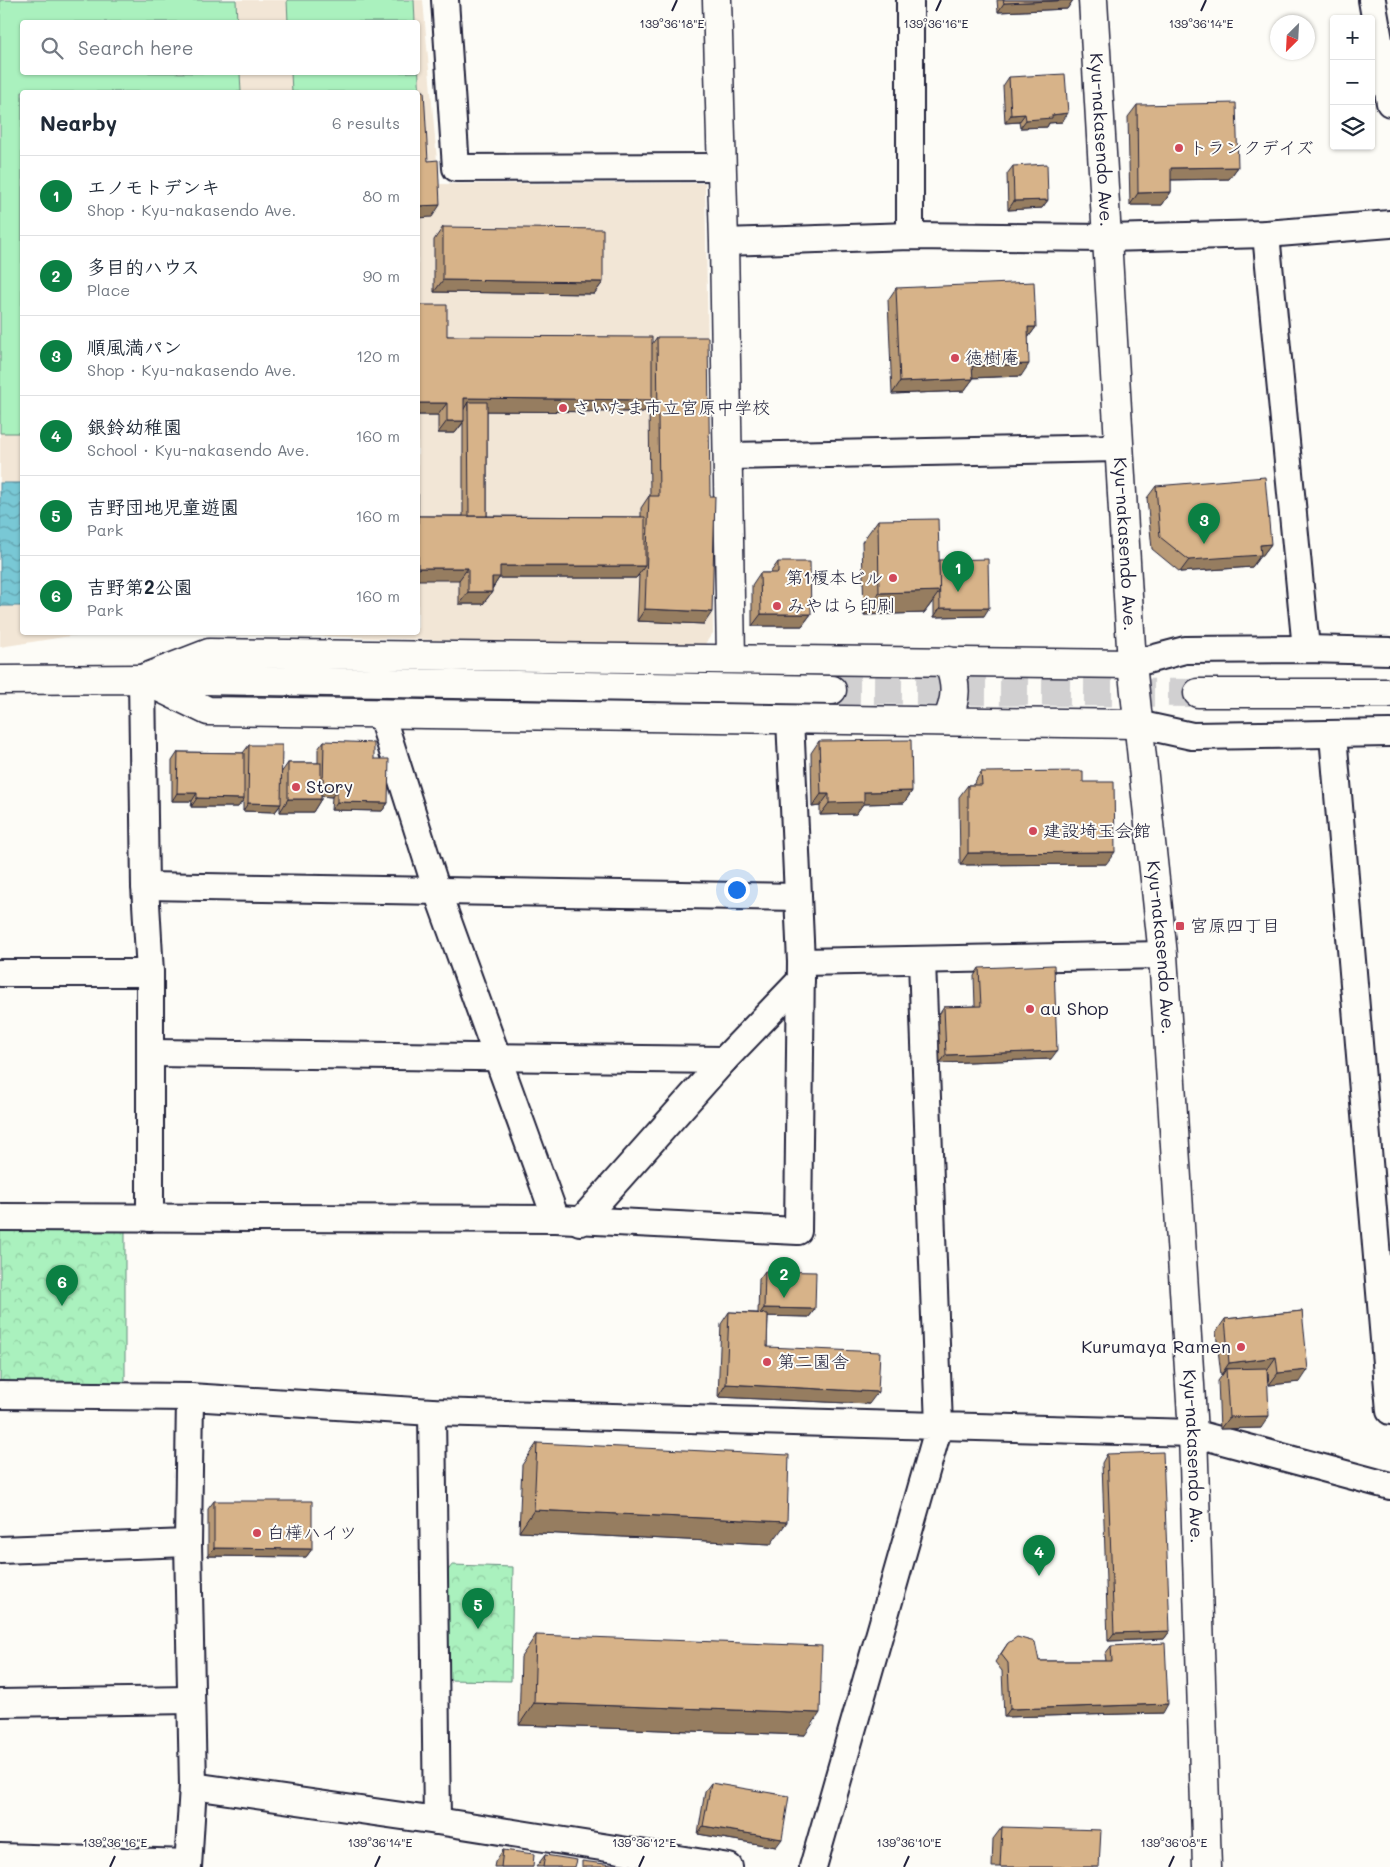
<!DOCTYPE html>
<html lang="en">
<head>
<meta charset="utf-8">
<style>
  body { margin:0; font-family:Mali,"Klee One",sans-serif; background:#f2f2f3; color:#1f2937 }
  .controls { position:absolute; right:15px; top:15px; display:grid; overflow:hidden; border-radius:5px; box-shadow:0 1px 4px #0004 }
  .controls button { width:45px; height:45px; display:grid; place-items:center; padding:0; border:0; border-bottom:1px solid #e0e1e3; background:#fff; color:#1f2937; font:25px sans-serif }
  .compass { position:absolute; left:1270px; top:15px; width:45px; height:45px; border-radius:50%; background:#fff; box-shadow:0 1px 4px #0004; rotate:204deg }
  .you { position:absolute; left:736px; top:889px; width:18px; height:18px; margin:-12px; border:4px solid #fff; border-radius:50%; background:#1a73e8; box-shadow:0 0 0 8px #1a73e833 }
  .badge { display:grid; place-items:center; width:32px; height:32px; border-radius:50%; background:#0b8043; color:#fff; font-size:16px; font-weight:700 }
  .pin { position:absolute; translate:-50% -41px; filter:drop-shadow(0 1px 2px #0008) }
  .pin::after { content:''; position:absolute; top:26px; width:18px; height:15px; background:inherit; clip-path:polygon(0 0,100% 0,50% 100%) }
  .list { margin:0; padding:0; list-style:none }
  h2 { display:flex; justify-content:space-between; align-items:center; height:65px; margin:0; padding:0 20px; font-size:21px }
  h2 small { font-size:16px; font-weight:400; color:#747a83 }
  .list li { display:grid; grid-template-columns:32px 1fr auto; gap:15px; align-items:center; box-sizing:border-box; height:80px; padding:0 20px; border-top:1px solid #e0e1e3 }
  .list b { display:block; font-size:19px; white-space:nowrap }
  .list p { margin:0; font-size:16px; white-space:nowrap; color:#747a83 }
  .list em { font-size:16px; font-style:normal; color:#747a83 }
  .icon { flex:none; width:28px; height:28px; fill:none; stroke:currentColor; stroke-width:2; stroke-linecap:round; stroke-linejoin:round }
  .map { position:relative; flex:none; width:1390px; height:1867px; overflow:hidden }
  .search { position:absolute; background:#fff; box-shadow:0 1px 4px #0004; left:20px; top:20px; width:400px; height:55px; display:flex; align-items:center; gap:12px; box-sizing:border-box; padding:0 18px; border-radius:5px; color:#747a83; font-size:19px }
  .panel { position:absolute; background:#fff; box-shadow:0 1px 4px #0004; left:20px; top:90px; width:400px; height:545px; border-radius:5px }
  .map>svg:first-child { display:block }
  .built { fill:#f2e6d6; fill-rule:evenodd }
  .grass { fill:#aaf1be; stroke:#668a7c }
  .park { fill:url(#park-crowns); stroke:#668a7c }
  .water { fill:url(#water-waves); stroke:#568697 }
  .lines { fill:none; stroke-linecap:round; stroke-linejoin:round }
  .secondary-tunnel { stroke:#d1d0d1; stroke-width:28; stroke-dasharray:28 14; stroke-linecap:butt }
  .street-casing { stroke:#22223b; stroke-width:30 }
  .secondary-casing { stroke:#22223b; stroke-width:31 }
  .street { stroke:#fdfcf7; stroke-width:26 }
  .secondary { stroke:#fdfcf7; stroke-width:28 }
  .wall { fill:#b99a76; stroke:#22223b; fill-rule:evenodd }
  .shaded-wall { fill:#967d60; stroke:#22223b }
  .building { fill:#d7b389; stroke:#22223b }
  .ticks { fill:none; stroke:#22223b; stroke-width:2 }
  .poi-dot { fill:#d1495b; stroke:#fdfcf7; stroke-width:2 }
  .labels { text-anchor:middle; stroke-width:4; stroke-linejoin:round; paint-order:stroke }
  .street-label { font-size:18px; fill:#22223b; stroke:#fdfcf7 }
  .poi-label { font-size:18px; fill:#22223b; stroke:#fdfcf7; text-anchor:start }
  .ticks-label { font-size:12px; text-anchor:middle; fill:#22223b; stroke:#fdfcf7; stroke-width:4; stroke-linejoin:round; paint-order:stroke }
</style>
</head>
<body>
<div class="map">
<svg width="1390" height="1867" viewBox="0 0 1390 1867">
  <defs>
    <pattern id="park-crowns" width="20" height="18" patternUnits="userSpaceOnUse" patternTransform="scale(1.25)"><rect width="20" height="18" fill="#aaf1be"/><path d="M2 6a3 3 0 1 1 6 0M12 15a3 3 0 1 1 6 0" fill="none" stroke="#92cea4"/></pattern>
    <pattern id="water-waves" width="16" height="10" patternUnits="userSpaceOnUse" patternTransform="scale(1.25)"><rect width="16" height="10" fill="#79c8d5"/><path d="M0 5q4-4 8 0t8 0" fill="none" stroke="#63a2ae"/></pattern>
  </defs>
  <rect width="100%" height="100%" fill="#fdfcf7"/>
  <filter id="ink" filterUnits="userSpaceOnUse"><feTurbulence type="fractalNoise" baseFrequency=".02" numOctaves="2"/><feDisplacementMap in="SourceGraphic" scale="10" xChannelSelector="R" yChannelSelector="G"/><feConvolveMatrix kernelMatrix="1 2 1 2 8 2 1 2 1" color-interpolation-filters="sRGB"/></filter>
  <g filter="url(#ink)">
    <path class="built" d="M0,0h423l16,184 266,-1 8,450 -12,16 -477,-16 194,-1v-540h-396v540l67,1 -89,14zM22,22h396v50h-396z"/>
    <g class="grass">
      <polygon points="0,0 236,0 237,22 22,22 22,72 240,73 241,92 22,92 22,433 0,433"/>
      <polygon points="287,0 414,0 415,22 288,22"/>
      <polygon points="418,60 420,100 418,92 292,92 291,73 418,72"/>
    </g>
    <g class="park">
      <rect x="0" y="1229" width="125" height="154"/>
      <polygon points="452,1565 513,1567 511,1681 445,1680 443,1577"/>
    </g>
    <rect class="water" x="0" y="483" width="22" height="123"/>
    <g class="lines">
      <polyline class="secondary-tunnel" points="832,690 1198,693"/>
      <defs>
        <g id="street">
          <polyline points="445,0 456,168 722,167"/>
          <polyline points="910,0 910,236"/>
          <polyline points="1372,0 1390,103"/>
          <polyline points="1266,234 1306,649"/>
          <polyline points="724,242 910,236 1107,238 1266,234 1390,224"/>
          <polyline points="728,456 1118,448"/>
          <polyline points="1132,664 1185,650 1306,649 1390,651"/>
          <polyline points="142,679 145,886 150,973 150,1218"/>
          <polyline points="381,714 437,891 556,1219"/>
          <polyline points="1137,724 1192,736 1390,733"/>
          <polyline points="1333,735 1390,1411"/>
          <polyline points="145,886 798,897"/>
          <polyline points="922,961 939,1426 1193,1433 1390,1486"/>
          <polyline points="801,962 1163,955"/>
          <polyline points="0,973 150,973"/>
          <polyline points="150,1053 724,1060"/>
          <polyline points="0,1217 556,1219 798,1231 801,962 790,719"/>
          <polyline points="580,1222 724,1060 801,980"/>
          <polyline points="0,1395 190,1397"/>
          <polyline points="432,1412 437,1821"/>
          <polyline points="0,1550 188,1543"/>
          <polyline points="0,1703 191,1700"/>
          <polyline points="193,1786 437,1821 729,1867"/>
          <polyline points="0,1857 188,1863"/>
          <polyline points="188,1867 193,1786 188,1543 190,1397 432,1412 939,1426 813,1867"/>
        </g>
        <g id="secondary">
          <polyline points="717,0 724,242 731,659"/>
          <path id="s1" d="M1093,0l39,664 31,291 30,478 14,434"/>
          <polyline points="142,679 208,711 1137,724"/>
          <polyline points="142,679 209,653 1132,664"/>
          <polyline points="0,680 142,679 832,690"/>
          <polyline points="1198,693 1390,693"/>
          <path d="M947,721c10,-24 10,-36 1,-60"/>
        </g>
      </defs>
      <use href="#street" class="street-casing"/>
      <use href="#secondary" class="secondary-casing"/>
      <use href="#street" class="street"/>
      <use href="#secondary" class="secondary"/>
    </g>
    <g class="wall">
      <polygon points="997,0 1073,0 1067,9 998,12"/>
      <polygon points="1009,77 1062,122 1049,123 1047,127 1020,128 1019,122 1005,123 1003,86"/>
      <polygon points="1137,105 1238,167 1229,179 1171,180 1171,192 1162,205 1130,205 1128,117"/>
      <polygon points="1013,166 1048,200 1042,208 1008,210 1007,174"/>
      <polygon points="443,227 603,282 594,294 434,292 434,240"/>
      <polygon points="896,288 1036,327 1028,338 1021,376 973,378 973,379 964,391 892,394 888,300"/>
      <path d="M418,305l29,31 205,8 5,-7 47,287 -67,-3 2,-46 -3,3h-137l-7,11v3l-9,12h-24v-24l-41,-64h45v-93l-8,10h-17v-18h-20zM649,404l1,92h-1l-8,12v9l-154,-1v-105l157,1z"/>
      <polygon points="1156,486 1271,544 1262,556 1260,556 1252,567 1180,572 1152,549 1147,498"/>
      <polygon points="878,520 984,616 934,617 934,600 924,613 864,615 862,542"/>
      <polygon points="778,562 811,614 802,626 752,626 752,585 760,573 770,573"/>
      <polygon points="324,741 374,759 388,803 382,811 331,810 332,797 321,796 321,799 313,812 280,812 280,806 275,812 243,811 243,800 238,807 191,807 192,801 172,801 172,761 178,752 243,753 249,745 281,773 288,763 318,763 318,749"/>
      <polygon points="819,741 912,791 904,803 863,804 856,814 820,815 820,806 812,807 811,753"/>
      <polygon points="981,772 1083,782 1106,864 960,865 959,797 968,785 973,785"/>
      <polygon points="979,968 1051,1059 940,1063 938,1016 944,1007 975,1006 974,976"/>
      <polygon points="765,1271 815,1309 809,1317 768,1316 767,1347 869,1404 718,1397 721,1324 729,1312 758,1313 759,1279"/>
      <polygon points="1302,1311 1300,1382 1269,1385 1268,1372 1261,1428 1220,1429 1218,1381 1223,1374 1221,1375 1216,1332 1225,1319"/>
      <polygon points="537,1443 771,1544 519,1532 522,1465"/>
      <polygon points="1107,1454 1170,1631 1164,1639 1108,1641 1102,1463"/>
      <polygon points="214,1501 312,1549 306,1557 208,1556 208,1509"/>
      <polygon points="536,1635 805,1735 519,1725 521,1657"/>
      <polygon points="1008,1643 1039,1661 1106,1661 1105,1654 1111,1646 1163,1713 1004,1717 1002,1671 995,1662"/>
      <polygon points="711,1783 776,1847 698,1834 705,1791"/>
      <polygon points="1002,1827 1099,1867 992,1867 993,1839"/>
      <polygon points="503,1850 533,1867 494,1867 495,1862"/>
      <polygon points="545,1855 575,1867 536,1867"/>
    </g>
    <g class="shaded-wall">
      <polygon points="1073,0 1067,9 998,12 1004,3"/>
      <polygon points="1068,113 1062,122 1049,123 1047,127 1020,128 1026,120 1052,115"/>
      <polygon points="1025,114 1019,122 1005,123 1011,115"/>
      <polygon points="1238,167 1229,179 1162,180 1171,168"/>
      <polygon points="1171,192 1162,205 1130,205 1138,193"/>
      <polygon points="1048,200 1042,208 1008,210 1014,201"/>
      <polygon points="440,205 432,217 418,218 418,206"/>
      <polygon points="443,280 603,282 594,294 434,292"/>
      <polygon points="1028,327 1036,327 1027,339"/>
      <polygon points="1029,364 1021,376 964,378 972,366"/>
      <polygon points="973,379 964,391 892,394 900,382"/>
      <polygon points="464,398 652,400 644,412 468,411 468,402 463,411"/>
      <polygon points="418,403 447,403 438,415 418,415"/>
      <polygon points="447,421 464,421 455,433 438,433"/>
      <polygon points="1271,544 1262,556 1260,556 1252,567 1180,572 1189,560 1260,545"/>
      <polygon points="500,566 645,566 636,578 499,578 492,589 492,577"/>
      <polygon points="418,568 468,568 459,580 418,580"/>
      <polygon points="940,591 924,613 864,615 879,593"/>
      <polygon points="468,592 492,592 483,604 459,604"/>
      <polygon points="940,608 989,608 984,616 934,617"/>
      <polygon points="645,609 712,612 704,624 637,621"/>
      <polygon points="761,614 811,614 802,626 752,626"/>
      <polygon points="323,788 337,788 332,797 317,796"/>
      <polygon points="912,791 904,803 863,804 856,814 820,815 829,803 864,792"/>
      <polygon points="177,793 197,793 192,801 172,801"/>
      <polygon points="821,794 829,794 820,806 812,807"/>
      <polygon points="197,798 244,799 238,807 191,807"/>
      <polygon points="288,799 321,799 313,812 280,812"/>
      <polygon points="337,802 388,803 382,811 331,810"/>
      <polygon points="248,803 281,804 275,812 243,811"/>
      <polygon points="1115,852 1106,864 960,865 968,853"/>
      <polygon points="1057,1051 1051,1059 940,1063 946,1055"/>
      <polygon points="764,1308 815,1309 809,1317 758,1316"/>
      <polygon points="1276,1357 1267,1370 1226,1369 1223,1374 1221,1375 1229,1363"/>
      <polygon points="1308,1370 1300,1382 1269,1385 1278,1373"/>
      <polygon points="726,1384 878,1392 869,1404 718,1397"/>
      <polygon points="1269,1416 1261,1428 1220,1429 1229,1417"/>
      <polygon points="534,1510 787,1522 771,1544 519,1532"/>
      <polygon points="214,1548 312,1549 306,1557 208,1556"/>
      <polygon points="1170,1631 1164,1639 1108,1641 1114,1633"/>
      <polygon points="534,1703 820,1713 805,1735 519,1725"/>
      <polygon points="1168,1704 1163,1713 1004,1717 1010,1709"/>
      <polygon points="703,1826 782,1839 776,1847 698,1834"/>
    </g>
    <g class="building">
      <polygon points="1003,0 1073,0 1004,3"/>
      <polygon points="1065,74 1068,113 1052,115 1052,118 1026,120 1025,114 1011,115 1009,77"/>
      <polygon points="424,91 428,161 438,160 440,205 418,206 418,92 395,92"/>
      <polygon points="1236,103 1238,167 1171,168 1171,192 1138,193 1137,105"/>
      <polygon points="1047,164 1048,200 1014,201 1013,166"/>
      <polygon points="443,227 603,229 603,282 443,280"/>
      <polygon points="1034,282 1036,327 1028,327 1029,364 972,366 973,379 900,382 896,288"/>
      <polygon points="418,305 447,305 447,336 652,337 652,400 464,398 464,421 447,421 447,403 418,403"/>
      <polygon points="657,337 708,337 710,496 715,496 712,612 645,609 649,496 659,496"/>
      <polygon points="468,402 487,402 487,516 469,516"/>
      <polygon points="1265,477 1271,544 1260,545 1261,555 1189,560 1160,537 1156,486"/>
      <polygon points="418,494 418,516 645,517 645,566 500,566 500,577 492,577 492,592 468,592 468,568 418,568"/>
      <polygon points="938,519 940,591 879,593 878,520"/>
      <polygon points="988,559 989,608 940,608 939,560"/>
      <polygon points="778,562 810,562 811,614 761,614 760,573 778,573"/>
      <polygon points="911,740 912,791 864,792 864,802 829,803 829,794 821,794 819,741"/>
      <polygon points="324,741 374,743 374,759 389,759 388,803 337,802 337,788 323,788"/>
      <polygon points="249,745 282,745 281,804 248,803"/>
      <polygon points="178,752 244,753 244,799 197,798 197,793 177,793"/>
      <rect x="288" y="763" width="33" height="36"/>
      <polygon points="1083,771 1083,782 1114,782 1115,852 968,853 968,785 982,785 981,772"/>
      <polygon points="1054,965 1057,1051 946,1055 944,1007 981,1006 979,968"/>
      <polygon points="765,1271 816,1272 815,1309 764,1308"/>
      <polygon points="1302,1311 1308,1370 1278,1373 1276,1357 1229,1363 1225,1319"/>
      <polygon points="729,1312 768,1314 767,1347 880,1352 878,1392 726,1384"/>
      <polygon points="1267,1368 1269,1416 1229,1417 1226,1369"/>
      <polygon points="537,1443 789,1455 787,1522 534,1510"/>
      <polygon points="1163,1452 1170,1631 1114,1633 1107,1454"/>
      <polygon points="214,1501 312,1501 312,1549 214,1548"/>
      <polygon points="536,1635 822,1646 820,1713 534,1703"/>
      <polygon points="1017,1637 1035,1642 1039,1661 1112,1661 1111,1646 1165,1643 1168,1704 1010,1709 1008,1663 1001,1654 1008,1643"/>
      <polygon points="711,1783 789,1796 782,1839 703,1826"/>
      <polygon points="1002,1827 1101,1830 1099,1867 1000,1867"/>
      <polygon points="503,1850 534,1854 533,1867 501,1867"/>
      <polygon points="545,1855 577,1860 575,1867 543,1867"/>
      <polygon points="582,1861 612,1865 612,1867 582,1867"/>
    </g>
  </g>
  <path class="ticks" d="M672,11l5,-11M936,11l5,-11M1201,11l5,-11M110,1867l5,-11M375,1867l5,-11M639,1867l5,-11M904,1867l5,-11M1169,1867l5,-11"/>
  <g class="poi-dot">
    <circle cx="1179" cy="148" r="5"/>
    <circle cx="955" cy="358" r="5"/>
    <circle cx="563" cy="408" r="5"/>
    <circle cx="893" cy="578" r="5"/>
    <circle cx="777" cy="606" r="5"/>
    <circle cx="296" cy="787" r="5"/>
    <circle cx="1033" cy="831" r="5"/>
    <rect x="1175" y="921" width="10" height="10" rx="2.5"/>
    <circle cx="1030" cy="1009" r="5"/>
    <circle cx="1241" cy="1347" r="5"/>
    <circle cx="767" cy="1362" r="5"/>
    <circle cx="257" cy="1533" r="5"/>
  </g>
  <g class="labels">
    <g class="street-label">
      <text dy="6" stroke="none"><textPath href="#s1" startOffset="140">Kyu-nakasendo Ave.</textPath></text>
      <text dy="6" stroke="none"><textPath href="#s1" startOffset="545">Kyu-nakasendo Ave.</textPath></text>
      <text dy="6" stroke="none"><textPath href="#s1" startOffset="950">Kyu-nakasendo Ave.</textPath></text>
      <text dy="6" stroke="none"><textPath href="#s1" startOffset="1460">Kyu-nakasendo Ave.</textPath></text>
    </g>
    <g class="poi-label">
      <text x="1189" y="154">トランクデイズ</text>
      <text x="965" y="364">徳樹庵</text>
      <text x="573" y="414">さいたま市立宮原中学校</text>
      <text x="883" y="584" text-anchor="end">第1榎本ビル</text>
      <text x="787" y="612">みやはら印刷</text>
      <text x="306" y="793">Story</text>
      <text x="1043" y="837">建設埼玉会館</text>
      <text x="1190" y="932">宮原四丁目</text>
      <text x="1040" y="1015">au Shop</text>
      <text x="1231" y="1353" text-anchor="end">Kurumaya Ramen</text>
      <text x="777" y="1368">第二園舎</text>
      <text x="267" y="1539">白樺ハイツ</text>
    </g>
  </g>
  <g class="ticks-label">
    <text x="672" y="28">139°36'18"E</text>
    <text x="936" y="28">139°36'16"E</text>
    <text x="1201" y="28">139°36'14"E</text>
    <text x="115" y="1847">139°36'16"E</text>
    <text x="380" y="1847">139°36'14"E</text>
    <text x="644" y="1847">139°36'12"E</text>
    <text x="909" y="1847">139°36'10"E</text>
    <text x="1174" y="1847">139°36'08"E</text>
  </g>
</svg>
<div class="controls">
<button>+</button>
<button>−</button>
<button><svg class="icon" aria-label="layers" viewBox="0 0 24 24"><path d="M12 4l9 5-9 5-9-5zM3 14l9 5 9-5"/></svg></button>
</div>
<svg class="compass" viewBox="-18 -18 36 36"><path d="M0-13l5 13h-10z" fill="#e53935"/><path d="M0 13l5-13h-10z" fill="#747a83"/></svg>
<div class="you"></div>
<div class="pin badge" style="left:958px;top:592px">1</div>
<div class="pin badge" style="left:784px;top:1298px">2</div>
<div class="pin badge" style="left:1204px;top:544px">3</div>
<div class="pin badge" style="left:1039px;top:1576px">4</div>
<div class="pin badge" style="left:478px;top:1629px">5</div>
<div class="pin badge" style="left:62px;top:1306px">6</div>
<div class="search"><svg class="icon" aria-label="search" viewBox="0 0 24 24"><circle cx="10" cy="10" r="6"/><path d="M15 15l6 6"/></svg>Search here</div>
<section class="panel">
<h2>Nearby<small>6 results</small></h2>
<ul class="list">
<li><span class="badge">1</span><div><b>エノモトデンキ</b><p>Shop · Kyu-nakasendo Ave.</p></div><em>80 m</em></li>
<li><span class="badge">2</span><div><b>多目的ハウス</b><p>Place</p></div><em>90 m</em></li>
<li><span class="badge">3</span><div><b>順風満パン</b><p>Shop · Kyu-nakasendo Ave.</p></div><em>120 m</em></li>
<li><span class="badge">4</span><div><b>銀鈴幼稚園</b><p>School · Kyu-nakasendo Ave.</p></div><em>160 m</em></li>
<li><span class="badge">5</span><div><b>吉野団地児童遊園</b><p>Park</p></div><em>160 m</em></li>
<li><span class="badge">6</span><div><b>吉野第2公園</b><p>Park</p></div><em>160 m</em></li>
</ul>
</section>
</div>
</body>
</html>
